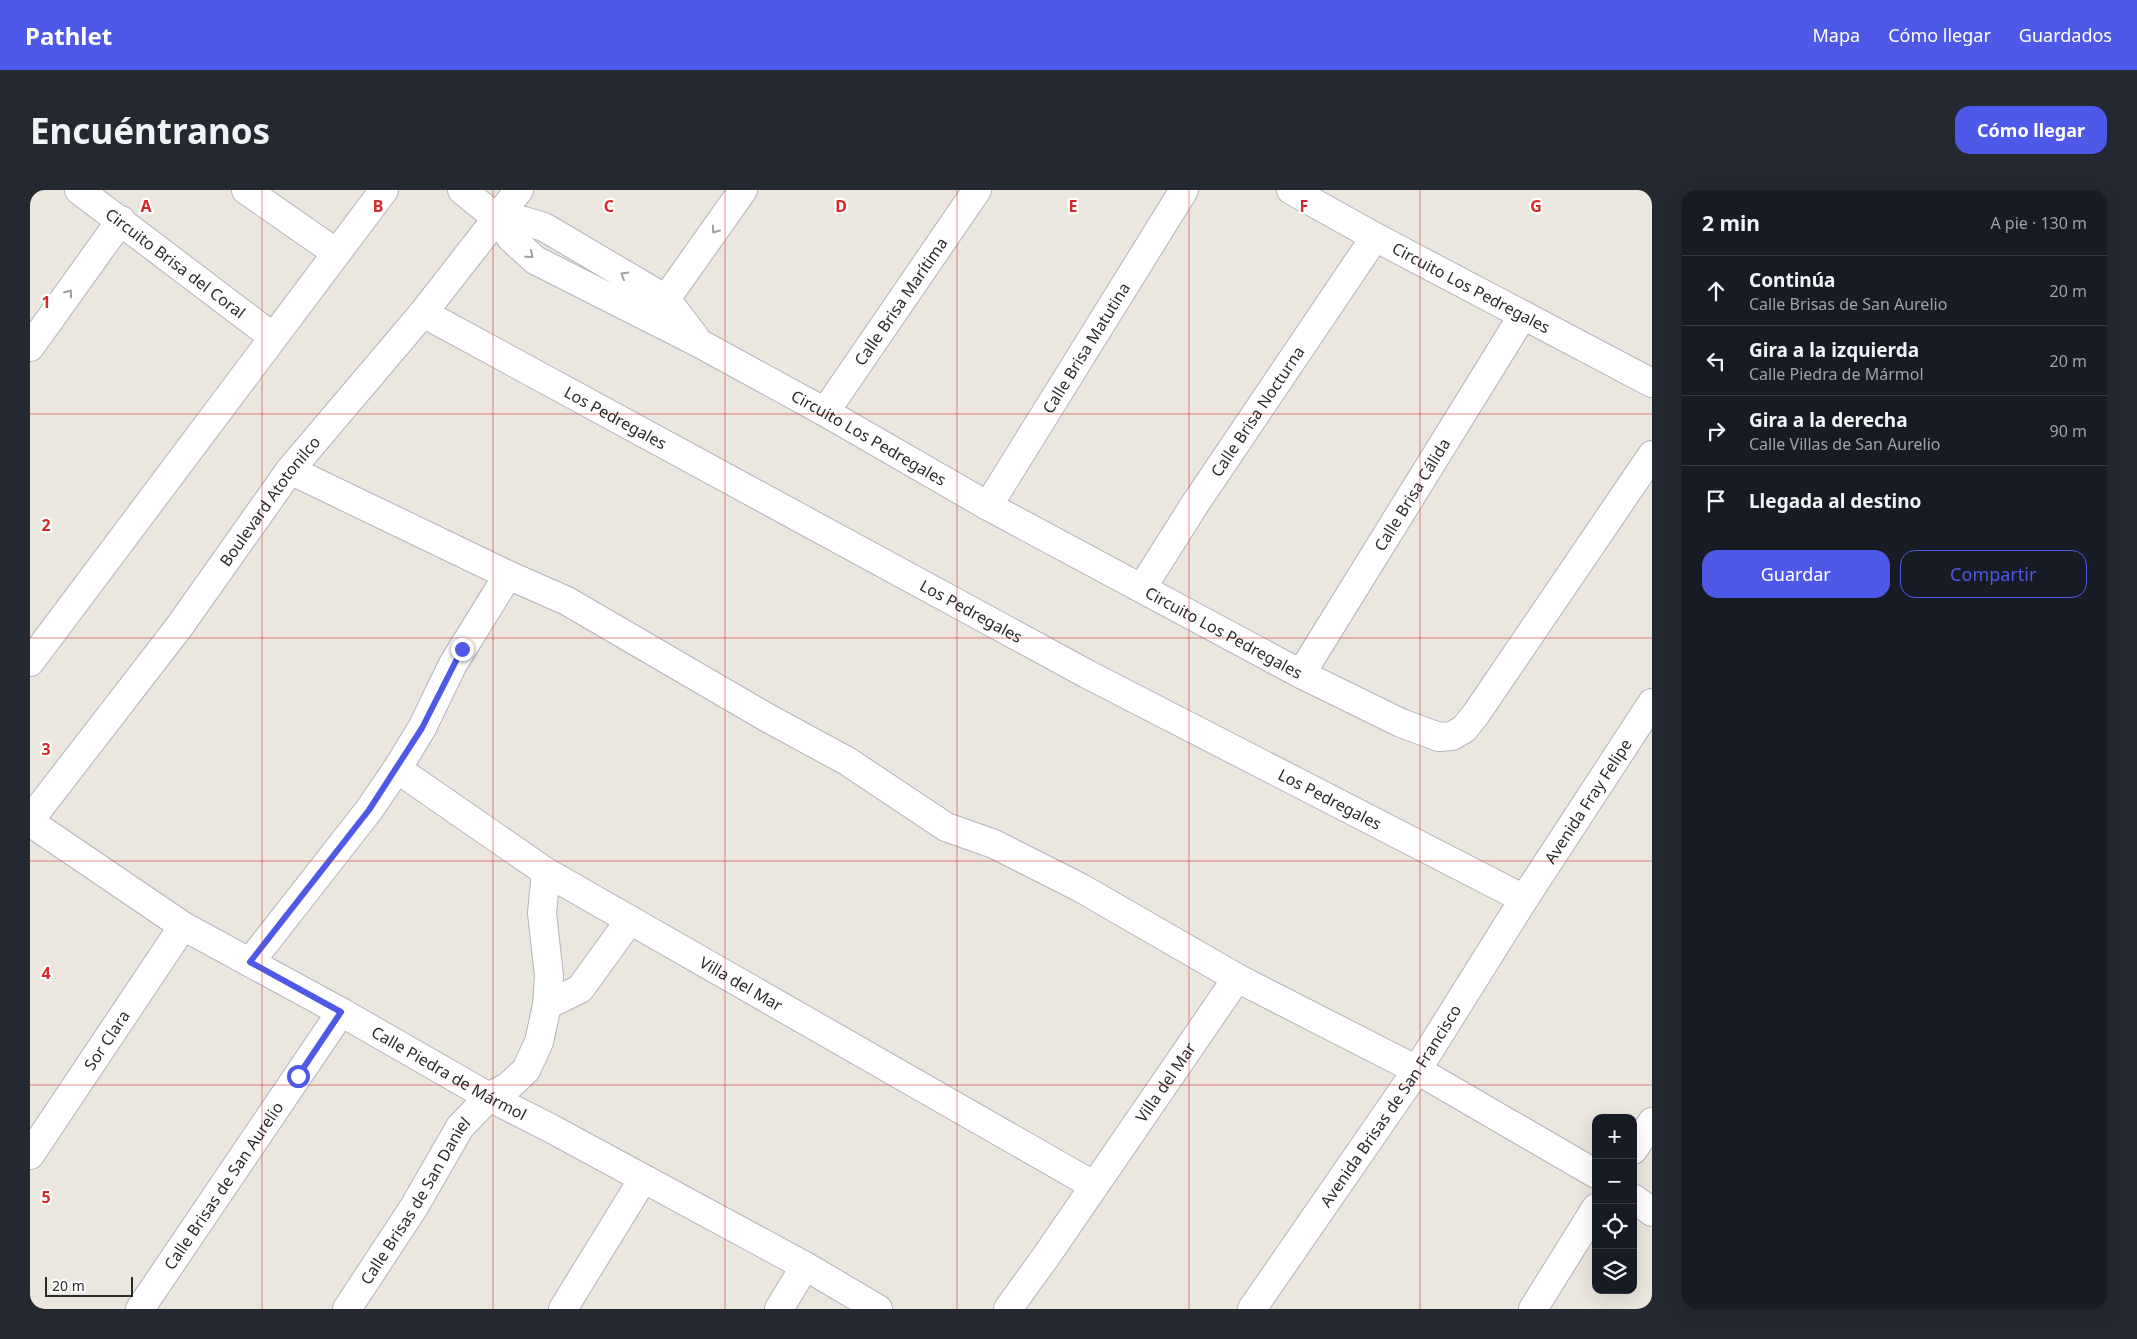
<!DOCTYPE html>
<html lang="es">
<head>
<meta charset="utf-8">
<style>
  body { margin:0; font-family:"Noto Sans",sans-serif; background:#242831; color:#f1f3f6 }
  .controls { position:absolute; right:15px; bottom:15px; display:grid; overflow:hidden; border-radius:10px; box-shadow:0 5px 20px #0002 }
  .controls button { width:45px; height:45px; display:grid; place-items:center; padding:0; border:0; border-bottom:1px solid #363941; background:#171b24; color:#f1f3f6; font:25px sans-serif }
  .scale { position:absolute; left:15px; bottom:12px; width:88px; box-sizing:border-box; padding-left:5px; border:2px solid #2b2b2b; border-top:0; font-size:14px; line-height:18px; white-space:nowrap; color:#2b2b2b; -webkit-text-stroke:4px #fff; paint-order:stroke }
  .stop { position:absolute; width:15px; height:15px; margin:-11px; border:4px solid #4f59e7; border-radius:50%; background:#fff }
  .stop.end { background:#4f59e7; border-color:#fff; box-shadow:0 1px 5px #0008 }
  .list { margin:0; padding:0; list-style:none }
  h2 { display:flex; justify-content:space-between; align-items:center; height:65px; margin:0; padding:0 20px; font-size:21px }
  h2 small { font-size:16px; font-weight:400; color:#9ea1a6 }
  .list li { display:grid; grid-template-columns:32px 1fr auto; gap:15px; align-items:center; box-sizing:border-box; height:70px; padding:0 20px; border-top:1px solid #363941 }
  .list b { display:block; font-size:19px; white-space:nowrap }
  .list p { margin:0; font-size:16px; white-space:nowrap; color:#9ea1a6 }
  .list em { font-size:16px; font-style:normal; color:#9ea1a6 }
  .actions { display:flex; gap:10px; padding:15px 20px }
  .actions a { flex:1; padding:11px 0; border:1px solid #4f59e7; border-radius:15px; text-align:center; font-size:18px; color:#4f59e7 }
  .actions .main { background:#4f59e7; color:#fff }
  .icon { flex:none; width:28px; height:28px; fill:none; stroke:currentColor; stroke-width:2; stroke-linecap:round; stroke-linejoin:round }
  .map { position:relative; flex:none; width:1622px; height:1119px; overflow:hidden; border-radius:15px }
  header { display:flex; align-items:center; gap:30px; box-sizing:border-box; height:70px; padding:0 25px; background:#4f59e7; color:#fff }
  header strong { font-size:24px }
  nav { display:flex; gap:28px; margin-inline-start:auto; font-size:18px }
  .intro { display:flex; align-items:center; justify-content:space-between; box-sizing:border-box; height:120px; padding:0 30px }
  h1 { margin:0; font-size:35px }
  .button { padding:12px 22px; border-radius:15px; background:#4f59e7; color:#fff; font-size:18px; font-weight:700 }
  main { display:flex; gap:30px; padding:0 30px }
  aside { flex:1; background:#171b24; border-radius:15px; box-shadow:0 5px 20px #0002 }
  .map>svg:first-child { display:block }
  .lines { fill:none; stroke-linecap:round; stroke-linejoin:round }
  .street-casing { stroke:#b2b3bd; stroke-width:30 }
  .street { stroke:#fff; stroke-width:28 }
  .oneway { stroke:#a0a0a0 }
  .route { stroke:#4f59e7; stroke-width:6 }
  .grid { fill:none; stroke:#d62828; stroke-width:1; stroke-opacity:0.55 }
  .labels { text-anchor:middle; stroke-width:4.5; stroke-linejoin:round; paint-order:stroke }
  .street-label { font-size:16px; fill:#2b2b2b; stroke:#fff }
  .grid-label { font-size:16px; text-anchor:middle; font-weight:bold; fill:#d62828; stroke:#fff; stroke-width:4.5; stroke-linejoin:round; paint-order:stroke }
</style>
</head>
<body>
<header>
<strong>Pathlet</strong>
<nav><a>Mapa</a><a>Cómo llegar</a><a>Guardados</a></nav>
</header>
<div class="intro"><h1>Encuéntranos</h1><a class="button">Cómo llegar</a></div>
<main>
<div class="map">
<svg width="1622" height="1119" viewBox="0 0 1622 1119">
  <rect width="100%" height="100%" fill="#ebe7de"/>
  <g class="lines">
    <defs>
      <g id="street">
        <path id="s1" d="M49,0l194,147"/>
        <polyline points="216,0 305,62"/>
        <path id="s2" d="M432,0l36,29 13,19 24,22 164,83 126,69 163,94 313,168 100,49 38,14 13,-1 12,-7 12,-15 176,-259"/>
        <path id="s3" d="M1261,0l84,47 277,146"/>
        <polyline points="468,29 494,31 514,37 636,109 665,147"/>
        <path id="s4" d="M393,123l664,361 437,225"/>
        <polyline points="626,123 713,0"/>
        <polyline points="0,157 91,30"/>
        <path id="s5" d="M795,222l152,-222"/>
        <polyline points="260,280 478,385 537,411 736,527 817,571 916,637 964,654 1051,698 1207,788 1387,880 1566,984"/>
        <path id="s6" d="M958,316l196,-316"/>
        <path id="s7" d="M1112,398l53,-84 180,-267"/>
        <polyline points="0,472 354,0"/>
        <path id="s8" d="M1271,484l222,-359"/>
        <path id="s9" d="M367,579l149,103 547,313"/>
        <path id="s10" d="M0,630l149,-193 111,-157 133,-157 96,-123"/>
        <path id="s11" d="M0,632l153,104 158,86 148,85 63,32 253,137 73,43"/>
        <polyline points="220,772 339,620 367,579 392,538 423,474 478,385"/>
        <polyline points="517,815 550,799 600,730"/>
        <polyline points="1603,960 1622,932"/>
        <path id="s12" d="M0,965l153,-229"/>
        <polyline points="1603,1008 1622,1022"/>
        <path id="s13" d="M110,1119l201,-297"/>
        <path id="s14" d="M317,1119l67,-102 46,-80 29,-30 20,-11 17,-16 13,-28 8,-37 2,-29 -7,-63 4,-41"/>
        <polyline points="533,1119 613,989"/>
        <polyline points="749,1119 775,1076"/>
        <path id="s15" d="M978,1119l39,-54 190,-277"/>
        <path id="s16" d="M1222,1119l165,-239 107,-171 128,-196"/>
        <polyline points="1503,1119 1566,1018"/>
      </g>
    </defs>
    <use href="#street" class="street-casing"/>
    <use href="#street" class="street"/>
  </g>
  <defs><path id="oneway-chevron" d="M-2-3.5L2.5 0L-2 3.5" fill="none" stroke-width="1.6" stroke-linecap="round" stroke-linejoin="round" transform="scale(1.25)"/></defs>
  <g class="oneway">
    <use href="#oneway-chevron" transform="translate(685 40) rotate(125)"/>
    <use href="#oneway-chevron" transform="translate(500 65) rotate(40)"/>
    <use href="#oneway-chevron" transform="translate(594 85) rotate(-150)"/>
    <use href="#oneway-chevron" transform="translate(39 103) rotate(-54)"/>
  </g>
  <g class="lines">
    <polyline class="route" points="268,886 311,822 220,772 339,620 392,538 432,459"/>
  </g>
  <path class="grid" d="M232,0v1119M463,0v1119M695,0v1119M927,0v1119M1159,0v1119M1390,0v1119M0,224h1622M0,448h1622M0,671h1622M0,895h1622"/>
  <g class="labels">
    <g class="street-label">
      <text dy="6" stroke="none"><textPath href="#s1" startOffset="121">Circuito Brisa del Coral</textPath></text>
      <text dy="6" stroke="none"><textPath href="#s3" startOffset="205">Circuito Los Pedregales</textPath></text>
      <text dy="6" stroke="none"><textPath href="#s5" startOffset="134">Calle Brisa Marítima</textPath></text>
      <text dy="6" stroke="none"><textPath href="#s6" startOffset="186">Calle Brisa Matutina</textPath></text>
      <text dy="6" stroke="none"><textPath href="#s7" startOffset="211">Calle Brisa Nocturna</textPath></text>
      <text dy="6" stroke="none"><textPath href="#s4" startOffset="219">Los Pedregales</textPath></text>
      <text dy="6" stroke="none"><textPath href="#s2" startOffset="480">Circuito Los Pedregales</textPath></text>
      <text dy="6" stroke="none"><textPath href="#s8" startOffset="211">Calle Brisa Cálida</textPath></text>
      <text dy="6" stroke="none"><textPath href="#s10" startOffset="399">Boulevard Atotonilco</textPath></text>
      <text dy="6" stroke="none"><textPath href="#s4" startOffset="624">Los Pedregales</textPath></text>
      <text dy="6" stroke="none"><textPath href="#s2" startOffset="885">Circuito Los Pedregales</textPath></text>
      <text dy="6" stroke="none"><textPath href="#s4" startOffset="1029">Los Pedregales</textPath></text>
      <text dy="6" stroke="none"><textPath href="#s16" startOffset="609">Avenida Fray Felipe</textPath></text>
      <text dy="6" stroke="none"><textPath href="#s9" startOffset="406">Villa del Mar</textPath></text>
      <text dy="6" stroke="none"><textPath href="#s12" startOffset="138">Sor Clara</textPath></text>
      <text dy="6" stroke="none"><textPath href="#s11" startOffset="489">Calle Piedra de Mármol</textPath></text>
      <text dy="6" stroke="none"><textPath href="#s15" startOffset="276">Villa del Mar</textPath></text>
      <text dy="6" stroke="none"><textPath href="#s16" startOffset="246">Avenida Brisas de San Francisco</textPath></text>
      <text dy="6" stroke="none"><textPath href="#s13" startOffset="149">Calle Brisas de San Aurelio</textPath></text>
      <text dy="6" stroke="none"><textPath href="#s14" startOffset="128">Calle Brisas de San Daniel</textPath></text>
    </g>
  </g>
  <g class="grid-label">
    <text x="116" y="22">A</text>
    <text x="348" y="22">B</text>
    <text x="579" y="22">C</text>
    <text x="811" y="22">D</text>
    <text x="1043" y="22">E</text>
    <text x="1274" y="22">F</text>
    <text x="1506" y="22">G</text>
    <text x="16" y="118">1</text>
    <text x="16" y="341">2</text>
    <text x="16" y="565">3</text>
    <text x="16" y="789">4</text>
    <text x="16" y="1013">5</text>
  </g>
</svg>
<div class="controls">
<button>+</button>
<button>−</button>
<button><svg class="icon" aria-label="locate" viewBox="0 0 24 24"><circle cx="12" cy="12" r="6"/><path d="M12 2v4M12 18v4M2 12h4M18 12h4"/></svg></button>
<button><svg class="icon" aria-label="layers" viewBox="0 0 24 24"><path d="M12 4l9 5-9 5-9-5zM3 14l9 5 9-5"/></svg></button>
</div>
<div class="scale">20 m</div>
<div class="stop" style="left:268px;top:886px"></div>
<div class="stop end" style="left:432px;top:459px"></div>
</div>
<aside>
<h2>2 min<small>A pie · 130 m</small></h2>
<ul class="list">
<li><svg class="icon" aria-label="ahead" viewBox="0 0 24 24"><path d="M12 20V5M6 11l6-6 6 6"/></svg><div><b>Continúa</b><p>Calle Brisas de San Aurelio</p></div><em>20 m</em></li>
<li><svg class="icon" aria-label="left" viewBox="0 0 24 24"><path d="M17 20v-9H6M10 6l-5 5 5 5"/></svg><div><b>Gira a la izquierda</b><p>Calle Piedra de Mármol</p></div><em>20 m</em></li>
<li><svg class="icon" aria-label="right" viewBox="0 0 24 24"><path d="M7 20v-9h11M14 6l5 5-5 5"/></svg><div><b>Gira a la derecha</b><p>Calle Villas de San Aurelio</p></div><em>90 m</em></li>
<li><svg class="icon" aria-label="arrive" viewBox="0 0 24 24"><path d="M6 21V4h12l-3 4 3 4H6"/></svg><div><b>Llegada al destino</b></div></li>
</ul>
<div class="actions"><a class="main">Guardar</a><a>Compartir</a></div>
</aside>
</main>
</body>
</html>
